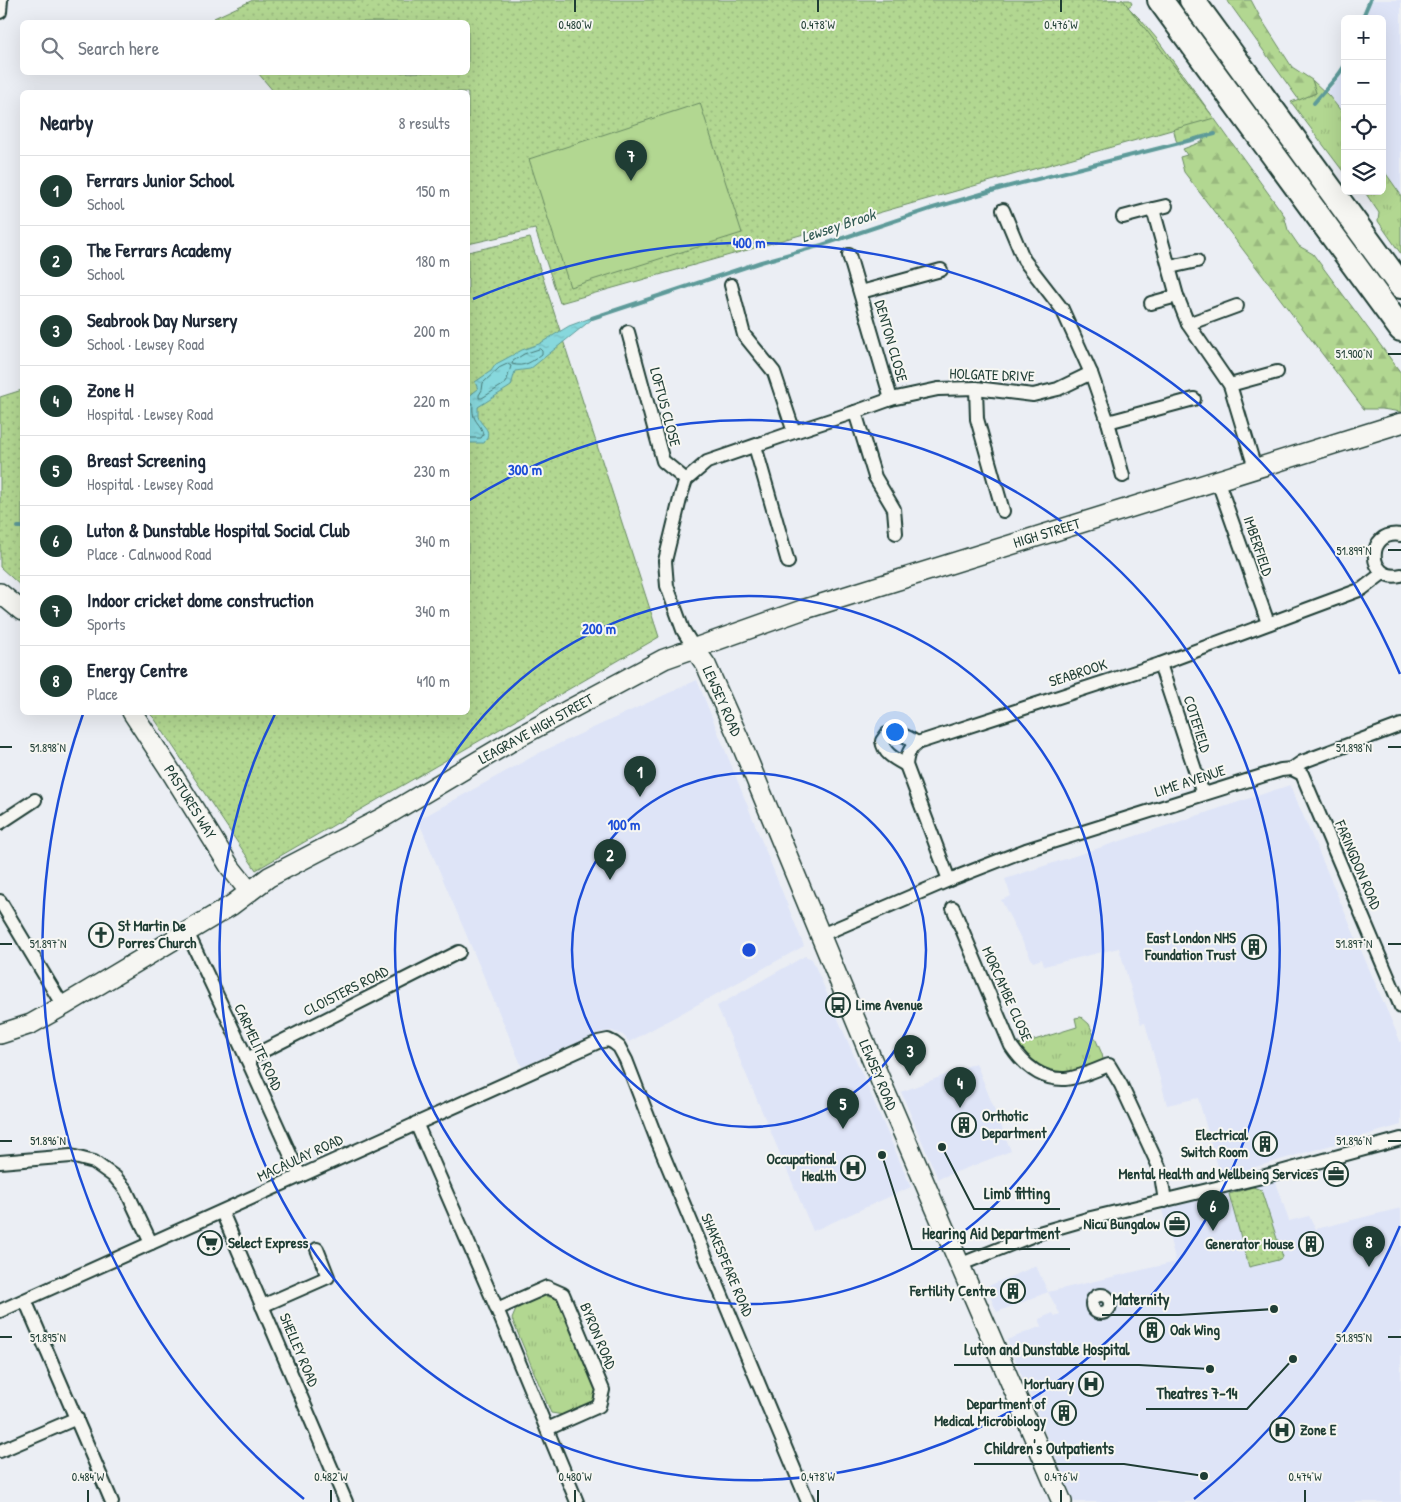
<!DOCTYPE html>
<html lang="en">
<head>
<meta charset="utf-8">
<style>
  body { margin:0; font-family:"Patrick Hand",sans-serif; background:#f6f6f7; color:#1f2937 }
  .controls { position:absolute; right:15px; top:15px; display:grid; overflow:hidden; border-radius:8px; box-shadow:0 5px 20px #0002 }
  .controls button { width:45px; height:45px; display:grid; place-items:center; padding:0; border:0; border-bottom:1px solid #e0e1e3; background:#fff; color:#1f2937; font:25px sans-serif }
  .you { position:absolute; left:894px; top:731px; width:18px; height:18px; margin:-12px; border:4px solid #fff; border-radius:50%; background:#1a73e8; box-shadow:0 0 0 8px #1a73e833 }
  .badge { display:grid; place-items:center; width:32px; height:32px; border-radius:50%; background:#1f3d34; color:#fff; font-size:16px; font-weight:700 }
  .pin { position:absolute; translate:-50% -41px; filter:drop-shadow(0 1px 2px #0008) }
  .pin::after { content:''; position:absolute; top:26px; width:18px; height:15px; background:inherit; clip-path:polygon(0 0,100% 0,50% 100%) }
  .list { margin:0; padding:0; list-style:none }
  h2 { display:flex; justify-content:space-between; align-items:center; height:65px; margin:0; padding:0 20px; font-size:21px }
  h2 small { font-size:16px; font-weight:400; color:#747a83 }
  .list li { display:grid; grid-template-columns:32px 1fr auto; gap:15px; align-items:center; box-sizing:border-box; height:70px; padding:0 20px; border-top:1px solid #e0e1e3 }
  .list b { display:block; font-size:19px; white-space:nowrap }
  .list p { margin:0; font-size:16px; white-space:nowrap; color:#747a83 }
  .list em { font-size:16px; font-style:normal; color:#747a83 }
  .icon { flex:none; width:28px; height:28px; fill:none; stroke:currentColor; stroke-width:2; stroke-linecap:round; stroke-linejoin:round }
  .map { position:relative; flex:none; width:1401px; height:1502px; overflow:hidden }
  .search { position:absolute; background:#fff; box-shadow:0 5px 20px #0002; left:20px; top:20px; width:450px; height:55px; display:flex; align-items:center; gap:12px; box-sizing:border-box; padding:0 18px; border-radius:8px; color:#747a83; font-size:19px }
  .panel { position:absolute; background:#fff; box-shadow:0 5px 20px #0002; left:20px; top:90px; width:450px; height:625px; border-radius:8px }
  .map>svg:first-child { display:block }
  .built { fill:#dee4f7 }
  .grass { fill:url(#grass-tufts); stroke:#688a62 }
  .forest { fill:url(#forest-firs); stroke:#688a62 }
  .park { fill:url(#park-dots); stroke:#688a62 }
  .pitch { fill:#b2d791; stroke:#688a62 }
  .water { fill:url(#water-ripples); stroke:#5d9a99 }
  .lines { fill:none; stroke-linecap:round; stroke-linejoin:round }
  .shore { stroke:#497b78; stroke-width:1 }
  .stream { stroke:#5d9a99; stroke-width:4 }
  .street-casing { stroke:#1f3d34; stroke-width:16 }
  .secondary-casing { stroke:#1f3d34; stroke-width:22 }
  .highway-casing { stroke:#1f3d34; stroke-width:28 }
  .street { stroke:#f6f6f2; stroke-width:12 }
  .secondary { stroke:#f6f6f2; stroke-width:19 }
  .highway { stroke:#f6f6f2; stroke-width:24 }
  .ticks { fill:none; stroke:#1f3d34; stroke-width:2 }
  .ring { fill:none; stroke:#1d4ed8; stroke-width:2.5 }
  .labels { text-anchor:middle; stroke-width:4; stroke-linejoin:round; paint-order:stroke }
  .street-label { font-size:15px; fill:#1f3d34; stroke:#f6f6f2 }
  .poi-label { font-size:15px; font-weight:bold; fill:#1f3d34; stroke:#f6f6f2; text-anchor:end }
  .water-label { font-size:16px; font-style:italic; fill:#345c56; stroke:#f6f6f2 }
  .ticks-label { font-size:12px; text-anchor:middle; fill:#1f3d34; stroke:#f6f6f2; stroke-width:4; stroke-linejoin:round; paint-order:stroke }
  .centre { fill:#1d4ed8; stroke:#f6f6f2; stroke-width:2.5 }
  .ring-label { font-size:15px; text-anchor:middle; font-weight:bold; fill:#1d4ed8; stroke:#f6f6f2; stroke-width:4; stroke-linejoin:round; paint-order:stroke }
  .leader { fill:none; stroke:#1f3d34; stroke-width:2 }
  .callout-dot { fill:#1f3d34; stroke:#f6f6f2; stroke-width:2 }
  .callout-label { font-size:16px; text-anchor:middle; font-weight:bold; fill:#1f3d34; stroke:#f6f6f2; stroke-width:4; stroke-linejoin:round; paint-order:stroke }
</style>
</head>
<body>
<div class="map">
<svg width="1401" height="1502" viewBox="0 0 1401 1502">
  <defs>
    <pattern id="grass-tufts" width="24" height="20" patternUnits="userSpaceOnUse" patternTransform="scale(1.25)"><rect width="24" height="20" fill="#b2d791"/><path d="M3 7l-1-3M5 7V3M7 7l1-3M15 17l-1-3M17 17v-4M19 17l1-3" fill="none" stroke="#99b97e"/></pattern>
    <pattern id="forest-firs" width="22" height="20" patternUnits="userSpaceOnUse" patternTransform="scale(1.25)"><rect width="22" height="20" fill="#b2d791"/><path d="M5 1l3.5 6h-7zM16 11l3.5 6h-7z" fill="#99b97e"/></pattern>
    <pattern id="park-dots" width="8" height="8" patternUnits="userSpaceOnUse" patternTransform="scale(1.25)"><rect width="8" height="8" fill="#b2d791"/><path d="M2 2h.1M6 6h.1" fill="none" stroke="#99b97e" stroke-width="1.8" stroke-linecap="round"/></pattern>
    <pattern id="water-ripples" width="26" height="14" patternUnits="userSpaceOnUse" patternTransform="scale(1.25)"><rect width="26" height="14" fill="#87d8dd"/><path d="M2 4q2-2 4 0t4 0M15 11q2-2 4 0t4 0" fill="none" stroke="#74babe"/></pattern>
  </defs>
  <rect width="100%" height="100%" fill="#ebeef4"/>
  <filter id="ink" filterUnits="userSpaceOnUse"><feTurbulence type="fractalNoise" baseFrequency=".02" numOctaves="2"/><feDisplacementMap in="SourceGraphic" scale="10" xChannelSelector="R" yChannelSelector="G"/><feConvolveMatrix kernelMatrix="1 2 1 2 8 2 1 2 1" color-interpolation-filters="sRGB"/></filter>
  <g filter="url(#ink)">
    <g class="built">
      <polygon points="1372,0 1401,0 1401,195 1382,168 1382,19 1364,19"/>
      <polygon points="1345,70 1345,116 1327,93"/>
      <polygon points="697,680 804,946 629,1042 623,1035 612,1031 602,1032 522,1067 418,820 541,752"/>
      <polygon points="1290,785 1401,1043 1401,1125 1221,1177 1198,1098 1167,1105 1145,1023 1141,1024 1119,948 1044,966 1042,959 1033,962 1001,900 1011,896 1005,879"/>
      <polygon points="805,956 812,959 911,1187 813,1231 717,1006"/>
      <polygon points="976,1063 1011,1151 938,1179 901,1092"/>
      <polygon points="1275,1179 1289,1221 1309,1216 1316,1229 1401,1208 1401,1502 1074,1502 1007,1340 1042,1326 1039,1319 1053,1313 1055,1316 1060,1314 1048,1292 997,1312 986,1287 1036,1266 1048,1292 1176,1262 1162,1210"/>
    </g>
    <g class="grass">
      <polygon points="1312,80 1329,96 1345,116 1345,174 1291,102 1316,93"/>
      <polygon points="1382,168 1401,195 1401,254 1378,221 1379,213 1364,191 1382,191"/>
      <path d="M1081,1017l8,7 13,30 1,5 -3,5c-12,3 -25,9 -38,10 -16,2 -38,-16 -44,-29l59,-18 -2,-9z"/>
      <polygon points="545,1296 559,1299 597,1388 593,1401 564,1415 551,1413 512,1319 517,1307"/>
    </g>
    <g class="forest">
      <polygon points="1104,0 1130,0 1132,4 1128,7 1141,20 1157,39 1284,215 1288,230 1299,246 1313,254 1401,373 1401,412 1382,409 1364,409 1184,172 1180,157 1187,155 1183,149 1204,141 1200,136 1179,145 1176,140 1172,122"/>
      <polygon points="1227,0 1251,0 1260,17 1292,67 1312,80 1316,93 1299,100"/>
    </g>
    <g class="park">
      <polygon points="253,0 1123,0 1214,118 560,303 535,229 468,244 468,92 274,92 258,73 468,72 468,22 218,22 214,18"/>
      <polygon points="530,238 659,637 256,870 154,718 149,713 468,712 468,252"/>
      <polygon points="22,390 22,587 0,567 0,397"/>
      <polygon points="1253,1187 1261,1190 1283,1257 1278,1260 1249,1267 1229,1194"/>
    </g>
    <polygon class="pitch" points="700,103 742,233 570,287 529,159"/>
    <path class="water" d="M596,316l-66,53 -15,2 -4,15 -33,21c0,0 0,8 0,9 3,12 16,12 6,27h-16v-46l10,-8 -3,-7 16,-11 5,-7 26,-14 17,-6 30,-18z"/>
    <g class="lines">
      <g class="shore">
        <path d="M540,349l2,2v3c-9,7 -18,14 -30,10l1,-3 11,-7z"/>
        <polygon points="508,364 511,366 506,383 482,398 479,398 479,395 482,390 483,383 499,368"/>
        <path d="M468,402l5,1c-2,21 8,18 10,32l-2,3h-13"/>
      </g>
      <g class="stream">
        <polyline points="1362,19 1370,0"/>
        <polyline points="1314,103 1339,74 1345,65"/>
        <polyline points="592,318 761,262 822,245 933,208 1002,188 1215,134"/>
        <polyline points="18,527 22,527"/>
      </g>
      <defs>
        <g id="street">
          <polyline points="0,12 1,0"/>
          <polyline points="1153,209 1166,206"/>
          <polyline points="1003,210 1024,260 1062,309 1091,373"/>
          <polyline points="1123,217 1153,209 1177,296 1188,324 1230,385 1255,468"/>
          <polyline points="849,255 891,399"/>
          <polyline points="1170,267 1197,261"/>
          <polyline points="731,285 744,335 774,372 794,432"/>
          <polyline points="861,292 941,270"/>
          <polyline points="1151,303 1177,296"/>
          <polyline points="1188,324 1237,306"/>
          <polyline points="628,332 663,461 686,480"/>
          <polyline points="1230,385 1277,372"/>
          <polyline points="976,388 977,419 1003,511"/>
          <polyline points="855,412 875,477 894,509 896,533"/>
          <polyline points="1108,422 1194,399"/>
          <polyline points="755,446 788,562"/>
          <polyline points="1217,479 1268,623"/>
          <path d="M1401,535c-36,-6 -34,48 0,40"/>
          <polyline points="694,648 683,630 667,586 665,561 681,495 686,480 707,462 794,432 855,412 891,399 938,389 976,388 1033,395 1058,389 1091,373 1108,422 1123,476"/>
          <polyline points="1160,664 1203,794"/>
          <path d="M906,765c-11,-6 -22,-11 -24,-24l5,-7c12,-2 20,2 30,9"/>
          <polyline points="1292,769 1302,774 1401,1007"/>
          <polyline points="0,823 35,800"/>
          <path d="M949,880l-43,-115c1,-10 3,-16 11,-22l243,-79 202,-75 21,-16"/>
          <polyline points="0,901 63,1006"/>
          <path d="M953,908l58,138c12,18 30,34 54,33 14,-1 30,-9 44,-14l12,20 39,84 5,32"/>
          <polyline points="187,932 247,1059 300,1176"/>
          <polyline points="821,935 949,880 1026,850 1281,770 1292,769 1302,762 1401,725"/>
          <polyline points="247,1059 459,952"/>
          <polyline points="416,1123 497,1309 577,1502"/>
          <polyline points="0,1162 71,1156 94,1162 115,1177 126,1190 151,1243"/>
          <polyline points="222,1212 346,1502"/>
          <polyline points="959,1265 1039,1233 1091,1218 1262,1177 1401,1139"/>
          <circle cx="1101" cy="1304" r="9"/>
          <polyline points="25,1300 112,1502"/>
          <polyline points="262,1306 328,1277 317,1249"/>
          <polyline points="497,1309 547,1287 563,1294 603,1390 599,1406 547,1429"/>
          <polyline points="0,1311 598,1042 608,1040 614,1043 619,1047 626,1060 657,1140 808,1502"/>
          <polyline points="0,1451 77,1418"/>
        </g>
        <g id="secondary">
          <polyline points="0,593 22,611"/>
          <polyline points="694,648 706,665 740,741 882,1084 1062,1502"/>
          <polyline points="132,712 168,767 230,867 249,891"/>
          <polyline points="0,1034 31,1024 63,1006 232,905 269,877 382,818 522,735 664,659 802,610 1401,423"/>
        </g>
        <g id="highway">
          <polyline points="1160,0 1401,329"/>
          <polyline points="1192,0 1401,286"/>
        </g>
      </defs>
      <use href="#street" class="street-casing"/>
      <use href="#secondary" class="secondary-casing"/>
      <use href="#highway" class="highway-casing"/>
      <use href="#street" class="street"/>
      <use href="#secondary" class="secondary"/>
      <use href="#highway" class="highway"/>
    </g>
  </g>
  <path class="ticks" d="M575,0v12M818,0v12M1061,0v12M1388,354h13M1388,550h13M0,747h12M1388,747h13M0,944h12M1388,944h13M0,1141h12M1388,1141h13M0,1337h12M1388,1337h13M88,1490v12M331,1490v12M575,1490v12M818,1490v12M1061,1490v12M1305,1490v12"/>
  <g class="ring">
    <circle cx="749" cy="950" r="177"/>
    <circle cx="749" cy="950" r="354"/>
    <path d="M468 501A530 530 0 1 1 275 714"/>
    <path d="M1400 1226A707 707 0 0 1 1194 1499M304 1499A707 707 0 0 1 83 714M473 299A707 707 0 0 1 1400 674"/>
  </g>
  <defs>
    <symbol id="church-ring" viewBox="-11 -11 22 22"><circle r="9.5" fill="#f6f6f2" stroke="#1f3d34" stroke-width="1.5"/><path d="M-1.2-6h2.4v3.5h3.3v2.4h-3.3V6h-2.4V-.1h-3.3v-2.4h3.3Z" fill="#1f3d34"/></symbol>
    <symbol id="building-ring" viewBox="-11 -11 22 22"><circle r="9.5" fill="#f6f6f2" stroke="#1f3d34" stroke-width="1.5"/><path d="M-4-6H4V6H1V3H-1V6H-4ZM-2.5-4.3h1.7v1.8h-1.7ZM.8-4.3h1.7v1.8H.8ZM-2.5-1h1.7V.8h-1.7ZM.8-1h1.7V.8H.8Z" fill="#1f3d34"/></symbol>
    <symbol id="bus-ring" viewBox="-11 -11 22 22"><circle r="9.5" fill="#f6f6f2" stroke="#1f3d34" stroke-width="1.5"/><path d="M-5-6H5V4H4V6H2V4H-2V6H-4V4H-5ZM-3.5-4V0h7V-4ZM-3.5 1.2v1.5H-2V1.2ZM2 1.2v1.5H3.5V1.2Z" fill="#1f3d34"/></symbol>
    <symbol id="hospital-ring" viewBox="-11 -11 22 22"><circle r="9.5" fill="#f6f6f2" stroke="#1f3d34" stroke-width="1.5"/><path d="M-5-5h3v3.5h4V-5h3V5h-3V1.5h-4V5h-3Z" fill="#1f3d34"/></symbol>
    <symbol id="office-ring" viewBox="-11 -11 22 22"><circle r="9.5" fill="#f6f6f2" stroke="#1f3d34" stroke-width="1.5"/><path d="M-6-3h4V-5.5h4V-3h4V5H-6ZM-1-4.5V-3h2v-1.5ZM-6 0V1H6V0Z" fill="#1f3d34"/></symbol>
    <symbol id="supermarket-ring" viewBox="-11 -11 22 22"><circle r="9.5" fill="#f6f6f2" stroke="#1f3d34" stroke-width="1.5"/><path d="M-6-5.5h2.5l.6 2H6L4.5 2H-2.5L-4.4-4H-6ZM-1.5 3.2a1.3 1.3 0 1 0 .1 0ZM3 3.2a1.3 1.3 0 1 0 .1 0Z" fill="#1f3d34"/></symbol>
  </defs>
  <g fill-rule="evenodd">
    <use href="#church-ring" x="87" y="921" width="28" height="28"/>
    <use href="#building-ring" x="1240" y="933" width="28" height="28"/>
    <use href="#bus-ring" x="824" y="991" width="28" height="28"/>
    <use href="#building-ring" x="950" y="1111" width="28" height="28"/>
    <use href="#building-ring" x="1251" y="1130" width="28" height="28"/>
    <use href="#hospital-ring" x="839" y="1154" width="28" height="28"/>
    <use href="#office-ring" x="1322" y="1160" width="28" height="28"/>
    <use href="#office-ring" x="1163" y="1210" width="28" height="28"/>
    <use href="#supermarket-ring" x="196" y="1229" width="28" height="28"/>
    <use href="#building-ring" x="1297" y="1230" width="28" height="28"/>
    <use href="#building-ring" x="999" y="1277" width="28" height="28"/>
    <use href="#building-ring" x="1138" y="1316" width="28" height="28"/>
    <use href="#hospital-ring" x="1077" y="1370" width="28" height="28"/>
    <use href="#building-ring" x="1050" y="1399" width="28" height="28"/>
    <use href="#hospital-ring" x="1268" y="1416" width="28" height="28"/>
  </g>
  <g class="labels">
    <g class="street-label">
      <text transform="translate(891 341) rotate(74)" y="5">DENTON CLOSE</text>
      <text transform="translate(992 375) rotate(2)" y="5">HOLGATE DRIVE</text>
      <text transform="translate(665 407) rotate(75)" y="5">LOFTUS CLOSE</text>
      <text transform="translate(1047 533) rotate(-17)" y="5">HIGH STREET</text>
      <text transform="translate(1258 546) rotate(71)" y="5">IMBERFIELD</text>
      <text transform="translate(1078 673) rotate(-18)" y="5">SEABROOK</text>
      <text transform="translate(722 701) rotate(66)" y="5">LEWSEY ROAD</text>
      <text transform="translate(1197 724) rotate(72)" y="5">COTEFIELD</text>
      <text transform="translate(536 729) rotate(-29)" y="5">LEAGRAVE HIGH STREET</text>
      <text transform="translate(1190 781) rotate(-18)" y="5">LIME AVENUE</text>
      <text transform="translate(190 802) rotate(58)" y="5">PASTURES WAY</text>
      <text transform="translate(1358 865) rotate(67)" y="5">FARINGDON ROAD</text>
      <text transform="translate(346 991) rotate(-27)" y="5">CLOISTERS ROAD</text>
      <text transform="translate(1007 994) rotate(66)" y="5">MORCAMBE CLOSE</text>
      <text transform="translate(258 1047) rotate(65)" y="5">CARMELITE ROAD</text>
      <text transform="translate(878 1075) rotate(67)" y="5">LEWSEY ROAD</text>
      <text transform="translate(300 1158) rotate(-25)" y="5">MACAULAY ROAD</text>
      <text transform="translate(727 1265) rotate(67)" y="5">SHAKESPEARE ROAD</text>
      <text transform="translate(598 1336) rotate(67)" y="5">BYRON ROAD</text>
      <text transform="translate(299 1350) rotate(67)" y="5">SHELLEY ROAD</text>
    </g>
    <g class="poi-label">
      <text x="118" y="931" text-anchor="start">St Martin De<tspan x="118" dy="17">Porres Church</tspan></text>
      <text x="1236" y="943">East London NHS<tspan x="1236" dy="17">Foundation Trust</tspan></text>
      <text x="856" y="1010" text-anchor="start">Lime Avenue</text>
      <text x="982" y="1121" text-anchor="start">Orthotic<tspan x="982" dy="17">Department</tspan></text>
      <text x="1248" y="1140">Electrical<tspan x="1248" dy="17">Switch Room</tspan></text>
      <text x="836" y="1164">Occupational<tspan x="836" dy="17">Health</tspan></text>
      <text x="1318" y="1179">Mental Health and Wellbeing Services</text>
      <text x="1160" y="1229">Nicu Bungalow</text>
      <text x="228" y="1248" text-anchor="start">Select Express</text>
      <text x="1294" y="1249">Generator House</text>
      <text x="996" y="1296">Fertility Centre</text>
      <text x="1170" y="1335" text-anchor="start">Oak Wing</text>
      <text x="1074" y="1389">Mortuary</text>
      <text x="1046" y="1409">Department of<tspan x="1046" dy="17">Medical Microbiology</tspan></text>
      <text x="1300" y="1435" text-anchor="start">Zone E</text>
    </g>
    <g class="water-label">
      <text transform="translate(838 225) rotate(-18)" y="6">Lewsey Brook</text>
    </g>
  </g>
  <g class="ticks-label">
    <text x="575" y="29">0.480°W</text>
    <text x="818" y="29">0.478°W</text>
    <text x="1061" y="29">0.476°W</text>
    <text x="1354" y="358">51.900°N</text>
    <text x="1354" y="555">51.899°N</text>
    <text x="48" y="752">51.898°N</text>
    <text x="1354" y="752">51.898°N</text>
    <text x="48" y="948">51.897°N</text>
    <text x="1354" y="948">51.897°N</text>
    <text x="48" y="1145">51.896°N</text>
    <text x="1354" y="1145">51.896°N</text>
    <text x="48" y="1342">51.895°N</text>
    <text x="1354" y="1342">51.895°N</text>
    <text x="88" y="1481">0.484°W</text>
    <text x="331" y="1481">0.482°W</text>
    <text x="575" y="1481">0.480°W</text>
    <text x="818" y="1481">0.478°W</text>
    <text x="1061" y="1481">0.476°W</text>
    <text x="1305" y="1481">0.474°W</text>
  </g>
  <circle cx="749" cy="950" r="8" class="centre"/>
  <g class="ring-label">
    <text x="749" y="248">400 m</text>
    <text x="525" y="475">300 m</text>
    <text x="599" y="634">200 m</text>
    <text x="624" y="830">100 m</text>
  </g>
  <path class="leader" d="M942 1147L974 1209H1060M882 1155L912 1249H1070M1274 1309L1179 1315H1102M1210 1369L1139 1365H954M1293 1359L1247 1409H1146M1204 1476L1124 1464H974"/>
  <g class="callout-dot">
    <circle cx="942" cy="1147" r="5"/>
    <circle cx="882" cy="1155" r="5"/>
    <circle cx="1274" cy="1309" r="5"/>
    <circle cx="1210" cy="1369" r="5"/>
    <circle cx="1293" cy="1359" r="5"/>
    <circle cx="1204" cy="1476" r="5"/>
  </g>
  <g class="callout-label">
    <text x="1017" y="1199">Limb fitting</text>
    <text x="991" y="1239">Hearing Aid Department</text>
    <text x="1141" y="1305">Maternity</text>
    <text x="1047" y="1355">Luton and Dunstable Hospital</text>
    <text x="1197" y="1399">Theatres 7-14</text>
    <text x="1049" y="1454">Children's Outpatients</text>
  </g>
</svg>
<div class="controls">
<button>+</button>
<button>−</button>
<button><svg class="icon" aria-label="locate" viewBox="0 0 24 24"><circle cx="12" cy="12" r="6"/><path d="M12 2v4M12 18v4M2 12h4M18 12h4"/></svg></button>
<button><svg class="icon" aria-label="layers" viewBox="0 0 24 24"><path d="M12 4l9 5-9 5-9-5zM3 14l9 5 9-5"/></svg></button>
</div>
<div class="you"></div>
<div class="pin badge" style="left:640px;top:797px">1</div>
<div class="pin badge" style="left:610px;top:880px">2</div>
<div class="pin badge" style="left:910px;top:1076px">3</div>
<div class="pin badge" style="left:960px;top:1108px">4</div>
<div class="pin badge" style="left:843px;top:1129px">5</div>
<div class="pin badge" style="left:1213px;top:1231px">6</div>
<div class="pin badge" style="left:631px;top:181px">7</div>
<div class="pin badge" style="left:1369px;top:1267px">8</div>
<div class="search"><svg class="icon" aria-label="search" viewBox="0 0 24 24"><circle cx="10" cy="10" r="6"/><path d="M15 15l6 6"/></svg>Search here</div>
<section class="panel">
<h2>Nearby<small>8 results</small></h2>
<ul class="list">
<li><span class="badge">1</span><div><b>Ferrars Junior School</b><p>School</p></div><em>150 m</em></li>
<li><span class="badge">2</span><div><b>The Ferrars Academy</b><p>School</p></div><em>180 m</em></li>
<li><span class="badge">3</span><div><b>Seabrook Day Nursery</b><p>School · Lewsey Road</p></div><em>200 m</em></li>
<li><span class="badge">4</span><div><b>Zone H</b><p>Hospital · Lewsey Road</p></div><em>220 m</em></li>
<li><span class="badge">5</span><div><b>Breast Screening</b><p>Hospital · Lewsey Road</p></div><em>230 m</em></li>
<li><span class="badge">6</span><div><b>Luton &amp; Dunstable Hospital Social Club</b><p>Place · Calnwood Road</p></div><em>340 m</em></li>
<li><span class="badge">7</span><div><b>Indoor cricket dome construction</b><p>Sports</p></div><em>340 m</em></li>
<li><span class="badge">8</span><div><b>Energy Centre</b><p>Place</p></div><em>410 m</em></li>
</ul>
</section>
</div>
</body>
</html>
